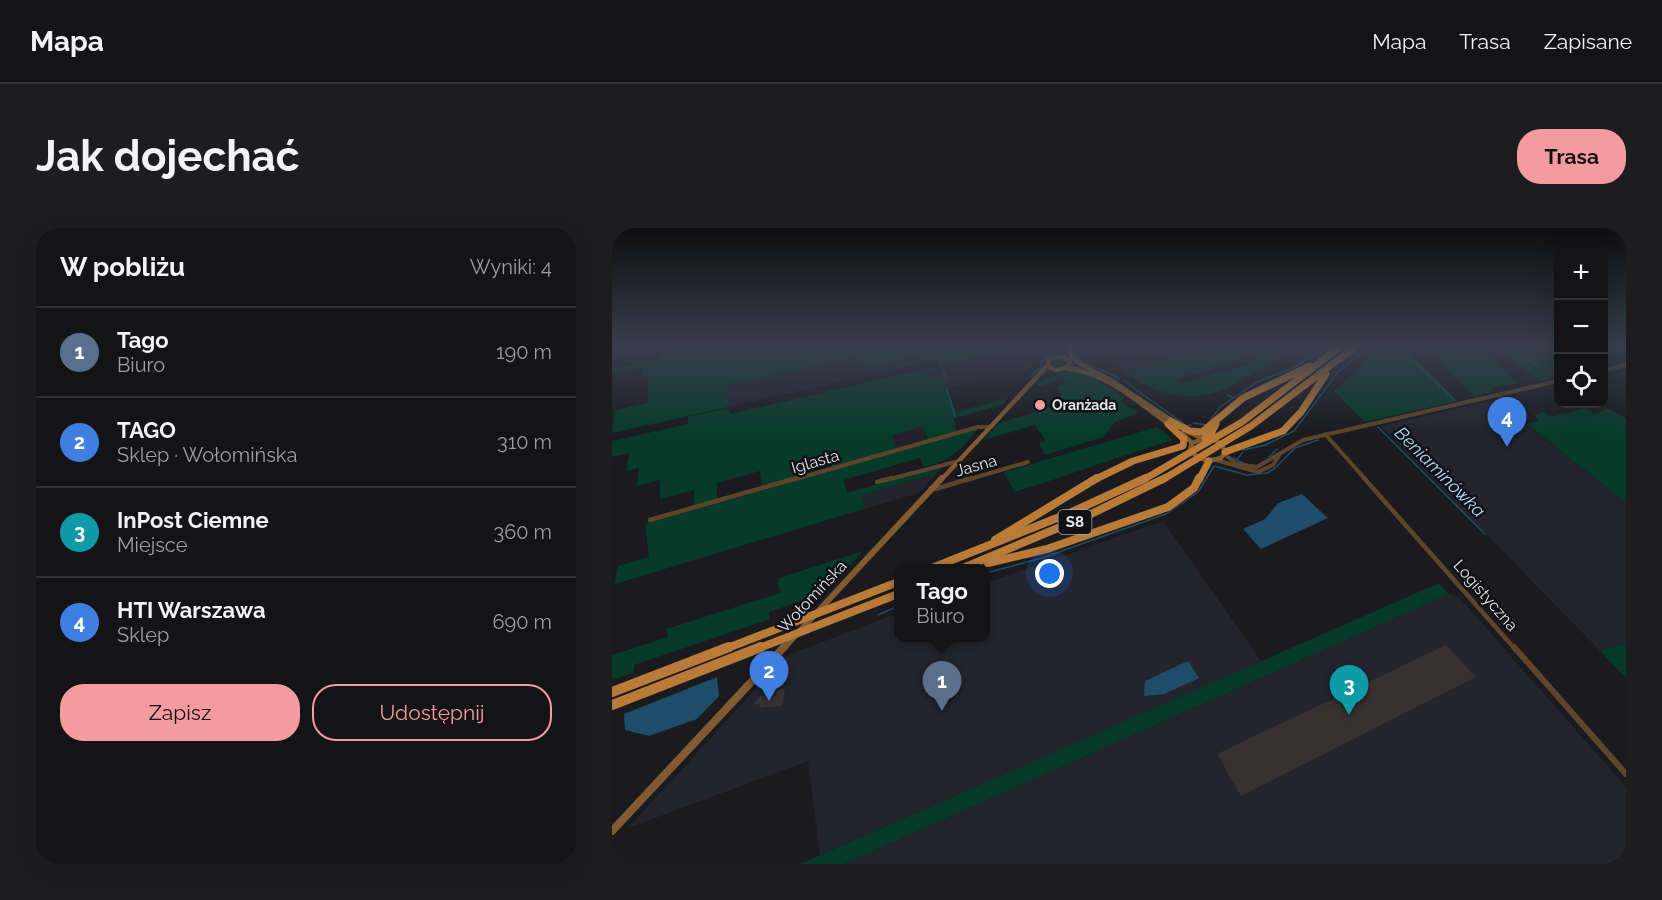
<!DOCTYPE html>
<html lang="pl">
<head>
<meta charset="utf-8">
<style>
  body { margin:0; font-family:Raleway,sans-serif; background:#1d1d20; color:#f1f3f6 }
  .controls { position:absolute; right:18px; top:18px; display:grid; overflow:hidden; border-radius:12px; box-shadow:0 6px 24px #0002 }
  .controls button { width:54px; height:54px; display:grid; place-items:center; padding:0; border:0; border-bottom:2px solid #333336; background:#141417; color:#f1f3f6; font:30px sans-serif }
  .you { position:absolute; left:438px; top:346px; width:21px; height:21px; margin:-15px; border:4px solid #fff; border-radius:50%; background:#1a73e8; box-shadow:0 0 0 9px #1a73e833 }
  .badge { display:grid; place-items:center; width:39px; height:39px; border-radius:50%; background:#f49b9f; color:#fff; font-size:20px; font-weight:700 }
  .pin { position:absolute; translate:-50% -50px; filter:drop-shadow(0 2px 3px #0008) }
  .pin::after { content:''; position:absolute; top:32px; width:21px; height:18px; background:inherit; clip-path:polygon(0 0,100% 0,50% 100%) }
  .popup { position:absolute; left:282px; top:336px; width:96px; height:78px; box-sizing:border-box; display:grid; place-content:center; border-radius:12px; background:#141417; filter:drop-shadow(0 2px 4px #0005); font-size:20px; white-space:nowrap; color:#9d9ea1 }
  .popup b { font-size:22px; color:#f1f3f6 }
  .popup::after { content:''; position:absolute; left:50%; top:100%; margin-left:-12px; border:12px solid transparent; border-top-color:#141417 }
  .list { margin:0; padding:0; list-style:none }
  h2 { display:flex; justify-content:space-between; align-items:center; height:78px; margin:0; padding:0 24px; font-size:26px }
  h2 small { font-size:20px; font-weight:400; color:#9d9ea1 }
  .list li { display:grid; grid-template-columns:39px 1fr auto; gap:18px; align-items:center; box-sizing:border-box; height:90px; padding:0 24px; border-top:2px solid #333336 }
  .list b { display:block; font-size:22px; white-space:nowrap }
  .list p { margin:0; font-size:20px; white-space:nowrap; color:#9d9ea1 }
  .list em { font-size:20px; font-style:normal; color:#9d9ea1 }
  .actions { display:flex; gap:12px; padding:18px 24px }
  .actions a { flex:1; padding:14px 0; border:2px solid #f49b9f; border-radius:24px; text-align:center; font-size:21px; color:#f49b9f }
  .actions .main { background:#f49b9f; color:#111 }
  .icon { flex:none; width:33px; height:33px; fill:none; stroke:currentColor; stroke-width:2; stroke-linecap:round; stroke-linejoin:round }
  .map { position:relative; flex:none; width:1014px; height:636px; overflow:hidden; border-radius:24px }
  header { display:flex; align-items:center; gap:36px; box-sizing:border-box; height:84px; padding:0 30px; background:#141417; border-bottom:2px solid #333336 }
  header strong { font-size:28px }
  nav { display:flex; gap:33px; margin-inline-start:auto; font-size:21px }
  .intro { display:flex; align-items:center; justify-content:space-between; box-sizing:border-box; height:144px; padding:0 36px }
  h1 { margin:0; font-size:42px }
  .button { padding:15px 27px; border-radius:24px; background:#f49b9f; color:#111; font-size:21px; font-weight:700 }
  main { display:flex; gap:36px; padding:0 36px }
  aside { flex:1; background:#141417; border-radius:24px; box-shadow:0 6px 24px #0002 }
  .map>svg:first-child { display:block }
  .commercial { fill:#221f2f }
  .built { fill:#23242e }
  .green { fill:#063b29; fill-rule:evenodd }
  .water { fill:#1d4d68 }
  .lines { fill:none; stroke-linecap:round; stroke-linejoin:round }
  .stream { stroke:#1d4d68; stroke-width:1.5 }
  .building { fill:#383131 }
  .street-far2 { stroke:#5d442b; stroke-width:4 }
  .street-far1 { stroke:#5d442b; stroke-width:4.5 }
  .street { stroke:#5d442b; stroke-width:6 }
  .secondary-far2 { stroke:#825a31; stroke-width:4.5 }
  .secondary-far1 { stroke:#825a31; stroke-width:6 }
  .secondary { stroke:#825a31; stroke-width:8 }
  .highway-far2 { stroke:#b97b37; stroke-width:7 }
  .highway-far1 { stroke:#b97b37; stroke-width:8 }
  .highway { stroke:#b97b37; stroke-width:10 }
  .poi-dot { fill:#f49b9f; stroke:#111116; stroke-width:2 }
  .labels { text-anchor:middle; stroke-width:5; stroke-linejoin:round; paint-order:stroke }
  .far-poi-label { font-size:14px; font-weight:bold; fill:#e3e4e7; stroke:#111116; text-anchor:start }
  .shield { fill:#111116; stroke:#a4a5a8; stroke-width:1.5 }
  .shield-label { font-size:15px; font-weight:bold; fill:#e3e4e7 }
  .street-label { font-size:16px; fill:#e3e4e7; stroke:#111116 }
  .water-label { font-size:18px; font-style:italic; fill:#afd9f4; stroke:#111116 }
</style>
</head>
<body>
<header>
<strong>Mapa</strong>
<nav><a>Mapa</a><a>Trasa</a><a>Zapisane</a></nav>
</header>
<div class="intro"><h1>Jak dojechać</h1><a class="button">Trasa</a></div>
<main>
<aside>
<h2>W pobliżu<small>Wyniki: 4</small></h2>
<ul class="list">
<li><span class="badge" style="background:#5c6f8a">1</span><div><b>Tago</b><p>Biuro</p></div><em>190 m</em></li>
<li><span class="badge" style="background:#3f7fe0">2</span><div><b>TAGO</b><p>Sklep · Wołomińska</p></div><em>310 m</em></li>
<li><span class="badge" style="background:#0f9aa8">3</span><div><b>InPost Ciemne</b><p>Miejsce</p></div><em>360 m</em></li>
<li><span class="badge" style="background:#3f7fe0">4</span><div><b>HTI Warszawa</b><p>Sklep</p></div><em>690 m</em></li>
</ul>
<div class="actions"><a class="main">Zapisz</a><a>Udostępnij</a></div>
</aside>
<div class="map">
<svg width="1014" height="636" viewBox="0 0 1014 636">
  <rect width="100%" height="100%" fill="#1a1a1f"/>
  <g class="commercial">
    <polygon points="500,119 584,119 587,122 511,144 482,123"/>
    <polygon points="310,199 316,212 284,221 279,207"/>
  </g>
  <g class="built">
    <polygon points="407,119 434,119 427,126 413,129 423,139 334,161 331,149 318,152 314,141"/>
    <polygon points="245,129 260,139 284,134 288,140 116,179 116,157"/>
    <polygon points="884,172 1014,275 1014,415 988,423 769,198"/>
    <polygon points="325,245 307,265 252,281 250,267"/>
    <polygon points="551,293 650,434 208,627 196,533 16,600 174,428 286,385 286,410 374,410 374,355"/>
    <polygon points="837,366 848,370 1014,559 1014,636 232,636"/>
  </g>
  <g class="green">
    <polygon points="51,119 350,119 261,139 249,134 245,129 116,157 116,179 0,205 3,182 36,175 36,148 29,149 30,140 0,146 0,141 46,131"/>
    <polygon points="359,119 407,119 328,137 326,131 288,140 285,136"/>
    <path d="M584,119h80l6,9c-61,39 -92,59 -159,16l76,-22zM643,126l3,4 -8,6 -60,17 -10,2 -5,-3z"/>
    <polygon points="765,119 792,119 846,173 753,194 722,163 731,156"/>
    <polygon points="812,119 897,119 914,131 900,119 928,119 923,121 946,138 946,148 929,153 883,121 870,123 907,156 881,159 877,165 863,168"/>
    <polygon points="314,141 318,152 331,149 344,184 396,170 390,177 342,190 344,204 316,212 310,199 280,207 284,221 219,240 216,225 183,234 185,249 150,260 148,243 105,255 105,272 82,279 82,262 48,271 48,252 25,258 27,240 14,243 17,225 0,229 0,213 76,196 76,189 116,180 118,186"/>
    <polygon points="461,143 480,149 513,170 508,173 526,185 503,194 492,209 433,227 427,215 434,213 423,197 371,212 387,195 451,176 447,169 450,167 446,161 448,157 454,155 450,150 430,158 423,156 442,147"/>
    <polygon points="974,180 982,186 996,181 1014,190 1014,275 915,196 927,192 922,187 933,184 938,189"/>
    <path d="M545,199l16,13c-54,16 -105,36 -159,52l-10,-20z"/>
    <path d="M367,200c-20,23 -25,31 -55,39l-4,-9 -76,22 3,13 99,-29 -9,9 -75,22 2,14 -249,75 3,-18 31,-9 -4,-33z"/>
    <polygon points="251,323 231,345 212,351 215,356 204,368 157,384 158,391 22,437 21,445 0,452 0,427 56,409 54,401 168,365 166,355 167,350"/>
    <polygon points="827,355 837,366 232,636 188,636"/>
    <polygon points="1014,415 1014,450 988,423"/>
  </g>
  <g class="water">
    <polygon points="690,266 716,290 649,321 631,301 653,291 666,275"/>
    <polygon points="576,433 587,450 552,466 532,468 533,453"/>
    <polygon points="105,449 107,468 85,491 37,508 13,502 12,486"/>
  </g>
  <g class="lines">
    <g class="stream">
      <polyline points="324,119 326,124"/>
      <polyline points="462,119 461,124 470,133"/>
      <polyline points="788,119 842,172"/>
      <polyline points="898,119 925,138"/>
      <polyline points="327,128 329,136"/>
      <polyline points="473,135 507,150"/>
      <polyline points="429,139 428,134 451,119"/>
      <polyline points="331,143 333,149"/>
      <polyline points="419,148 426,142"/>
      <polyline points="513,153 521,159"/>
      <polyline points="523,161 575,198 579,197"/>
      <polyline points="335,162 337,169"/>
      <polyline points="615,167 622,170"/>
      <polyline points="338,171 343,189"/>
      <polyline points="581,195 595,197 608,179 645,154 683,139 716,119"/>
      <polyline points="766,199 873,306"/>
      <polyline points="631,222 653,217 682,203 726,144 756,119"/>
      <polyline points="657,229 665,221"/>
      <polyline points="621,230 631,235"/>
      <polyline points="625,232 630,225"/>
      <polyline points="374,345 430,330 554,286 586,264 602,238 635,247 655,245 663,240 683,220 706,212"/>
      <polyline points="266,387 286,378"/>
    </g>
  </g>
  <g class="building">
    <polygon points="834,417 864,449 629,568 605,526"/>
    <polygon points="166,461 173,461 170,478 147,480 148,476 141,477 148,468 163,468"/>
  </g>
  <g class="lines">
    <g class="street-far2">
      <polyline points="992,142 1014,137"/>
      <polyline points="713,206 754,252"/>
      <polyline points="612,226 625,236 645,239 691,212 946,153"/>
      <polyline points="604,232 646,244 661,237 667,228"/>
      <polyline points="180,252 366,199 375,199"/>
      <polyline points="274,252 343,234"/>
      <polyline points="355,252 416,234"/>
    </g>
    <g class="street-far1">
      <polyline points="752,250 903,421"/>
      <polyline points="265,254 280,250"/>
      <polyline points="319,260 323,261 360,250"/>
      <polyline points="38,292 185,250"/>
    </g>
    <polyline class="street" points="902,419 1014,546"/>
    <g class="secondary-far2">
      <polyline points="458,119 459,128 468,136 495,150 562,194"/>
      <polygon points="450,128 458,133 456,139 444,142 435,138 437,131"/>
      <path d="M453,140c41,4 74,35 106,58"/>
      <polyline points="572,202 589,210"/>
      <polyline points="570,205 580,215"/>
      <path d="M593,210c10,1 17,4 20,14l-4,6c-13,4 -23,3 -31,-9l2,-6z"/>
      <polyline points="329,252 435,138"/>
    </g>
    <polyline class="secondary-far1" points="171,421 330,250"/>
    <polyline class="secondary" points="0,603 172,419"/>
    <g class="highway-far2">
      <polyline points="559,193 578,203 590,204 631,170 698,138"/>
      <polyline points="593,210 599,206 604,196"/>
      <polyline points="613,224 671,203 689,184 714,146"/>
      <polyline points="482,252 521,233 571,218 572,211 556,196"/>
      <polyline points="531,252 630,194 728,119"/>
      <polyline points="550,252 639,198 743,119"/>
      <polyline points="587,252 597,233"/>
    </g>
    <g class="highway-far1">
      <polyline points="383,312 485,250"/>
      <polyline points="376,335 435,321 556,279 582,260 587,250"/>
      <polyline points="320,340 460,284 534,250"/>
      <polyline points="351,340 479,286 553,250"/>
      <polyline points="113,421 286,354"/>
      <polyline points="145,421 286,366"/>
    </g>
    <g class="highway">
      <polyline points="0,464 117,419"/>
      <polyline points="0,477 149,419"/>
    </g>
  </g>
  <linearGradient id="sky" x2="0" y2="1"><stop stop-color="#0e0e11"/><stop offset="0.57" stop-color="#383e4d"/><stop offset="1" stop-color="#383e4d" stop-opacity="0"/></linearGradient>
  <rect width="1014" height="208" fill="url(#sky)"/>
  <circle class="poi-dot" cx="428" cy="177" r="6"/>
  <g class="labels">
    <g class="far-poi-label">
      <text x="440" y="182">Oranżada</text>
    </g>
    <rect class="shield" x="446.5" y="282" width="33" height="24" rx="4.5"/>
    <g class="shield-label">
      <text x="463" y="299">S8</text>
    </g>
    <g class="street-label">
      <text transform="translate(203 233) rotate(-16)" y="6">Iglasta</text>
      <text transform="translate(364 237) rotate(-16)" y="6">Jasna</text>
      <text transform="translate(874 367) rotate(49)" y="6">Logistyczna</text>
      <text transform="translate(200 368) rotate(-47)" y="6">Wołomińska</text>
    </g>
    <g class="water-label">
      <text transform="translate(828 244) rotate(45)" y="6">Beniaminówka</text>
    </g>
  </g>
</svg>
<div class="controls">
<button>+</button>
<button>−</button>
<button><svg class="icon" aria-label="locate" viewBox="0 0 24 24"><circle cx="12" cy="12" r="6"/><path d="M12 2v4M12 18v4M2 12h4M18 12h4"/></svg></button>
</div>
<div class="you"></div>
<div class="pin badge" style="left:330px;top:483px;background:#5c6f8a">1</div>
<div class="popup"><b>Tago</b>Biuro</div>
<div class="pin badge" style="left:157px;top:473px;background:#3f7fe0">2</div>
<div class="pin badge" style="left:737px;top:487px;background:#0f9aa8">3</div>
<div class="pin badge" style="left:895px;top:219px;background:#3f7fe0">4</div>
</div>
</main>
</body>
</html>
